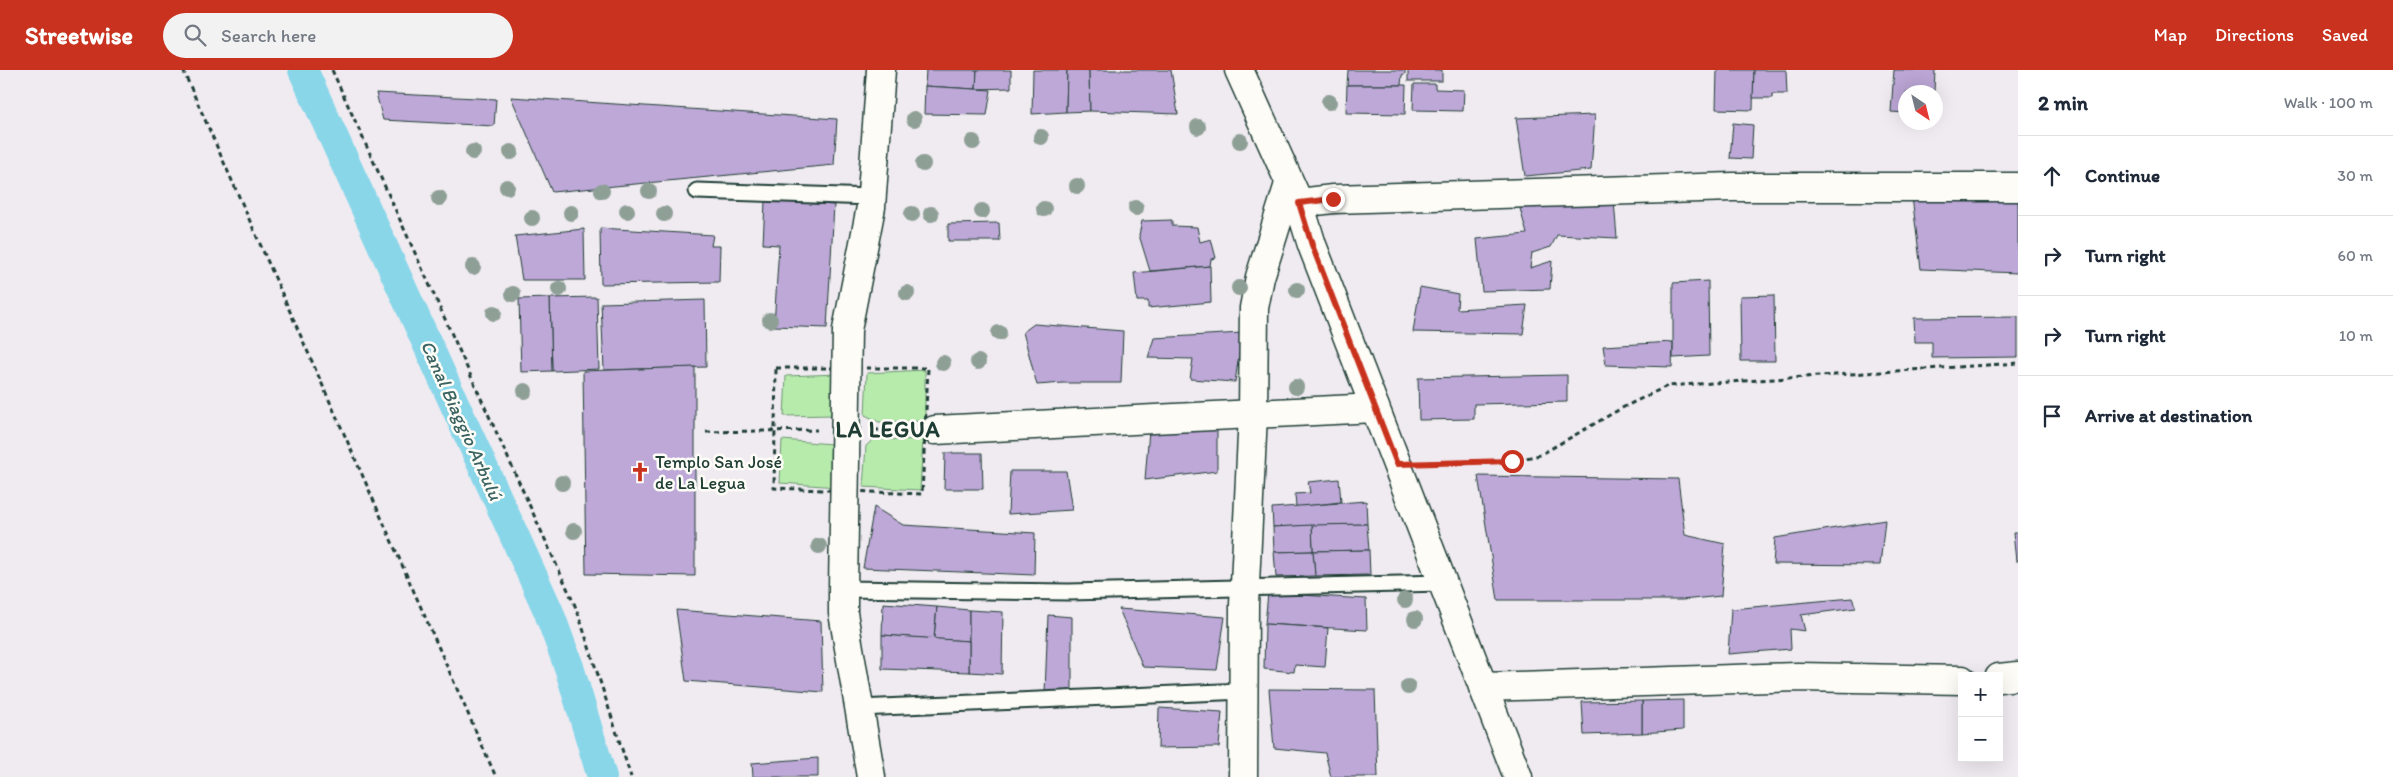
<!DOCTYPE html>
<html lang="en">
<head>
<meta charset="utf-8">
<style>
  body { margin:0; font-family:Itim,sans-serif; background:#f2f2f3; color:#1f2937 }
  .controls { position:absolute; right:15px; bottom:15px; display:grid; overflow:hidden; border-radius:0px; box-shadow:0 5px 20px #0002 }
  .controls button { width:45px; height:45px; display:grid; place-items:center; padding:0; border:0; border-bottom:1px solid #e0e1e3; background:#fff; color:#1f2937; font:25px sans-serif }
  .compass { position:absolute; left:1898px; top:15px; width:45px; height:45px; border-radius:50%; background:#fff; box-shadow:0 5px 20px #0002; rotate:145deg }
  .stop { position:absolute; width:15px; height:15px; margin:-11px; border:4px solid #c8321e; border-radius:50%; background:#fff }
  .stop.end { background:#c8321e; border-color:#fff; box-shadow:0 1px 5px #0008 }
  .list { margin:0; padding:0; list-style:none }
  h2 { display:flex; justify-content:space-between; align-items:center; height:65px; margin:0; padding:0 20px; font-size:21px }
  h2 small { font-size:16px; font-weight:400; color:#747a83 }
  .list li { display:grid; grid-template-columns:32px 1fr auto; gap:15px; align-items:center; box-sizing:border-box; height:80px; padding:0 20px; border-top:1px solid #e0e1e3 }
  .list b { display:block; font-size:19px; white-space:nowrap }
  .list em { font-size:16px; font-style:normal; color:#747a83 }
  .icon { flex:none; width:28px; height:28px; fill:none; stroke:currentColor; stroke-width:2; stroke-linecap:round; stroke-linejoin:round }
  .map { position:relative; flex:none; width:2018px; height:707px; overflow:hidden }
  header { display:flex; align-items:center; gap:30px; box-sizing:border-box; height:70px; padding:0 25px; background:#c8321e; color:#fff }
  header strong { font-size:24px }
  nav { display:flex; gap:28px; margin-inline-start:auto; font-size:18px }
  .search { width:350px; height:45px; background:#f2f2f3; display:flex; align-items:center; gap:12px; box-sizing:border-box; padding:0 18px; border-radius:28px; color:#747a83; font-size:19px }
  main { display:flex }
  aside { flex:1; background:#fff }
  .map>svg:first-child { display:block }
  .green { fill:#b7ebac; stroke:#6b9470 }
  .lines { fill:none; stroke-linecap:round; stroke-linejoin:round }
  .canal { stroke:#89d6e9; stroke-width:30 }
  .building { fill:#bea8d8; stroke:#1f3d34 }
  .service-casing { stroke:#1f3d34; stroke-width:19 }
  .minor-casing { stroke:#1f3d34; stroke-width:31 }
  .secondary-casing { stroke:#1f3d34; stroke-width:31 }
  .path { stroke:#1f3d34; stroke-width:3; stroke-dasharray:5 4; stroke-linecap:butt }
  .service { stroke:#fdfcf7; stroke-width:15 }
  .minor { stroke:#fdfcf7; stroke-width:28 }
  .secondary { stroke:#fdfcf7; stroke-width:28 }
  .tree { fill:#8e9f96 }
  .route { stroke:#c8321e; stroke-width:6 }
  .labels { text-anchor:middle; stroke-width:5; stroke-linejoin:round; paint-order:stroke }
  .poi-label { font-size:18px; fill:#1f3d34; stroke:#fdfcf7; text-anchor:start }
  .water-label { font-size:19px; font-style:italic; fill:#3a6361; stroke:#fdfcf7 }
  .district-label { font-size:22px; font-weight:bold; letter-spacing:1px; fill:#1f3d34; stroke:#fdfcf7 }
</style>
</head>
<body>
<header>
<strong>Streetwise</strong>
<div class="search"><svg class="icon" aria-label="search" viewBox="0 0 24 24"><circle cx="10" cy="10" r="6"/><path d="M15 15l6 6"/></svg>Search here</div>
<nav><a>Map</a><a>Directions</a><a>Saved</a></nav>
</header>
<main>
<div class="map">
<svg width="2018" height="707" viewBox="0 0 2018 707">
  <rect width="100%" height="100%" fill="#f0ebf1"/>
  <filter id="ink" filterUnits="userSpaceOnUse"><feTurbulence type="fractalNoise" baseFrequency=".02" numOctaves="2"/><feDisplacementMap in="SourceGraphic" scale="10" xChannelSelector="R" yChannelSelector="G"/><feConvolveMatrix kernelMatrix="1 2 1 2 8 2 1 2 1" color-interpolation-filters="sRGB"/></filter>
  <g filter="url(#ink)">
    <g class="green">
      <polygon points="925,300 925,351 879,352 865,345 867,303"/>
      <polygon points="838,304 834,345 784,346 786,306"/>
      <polygon points="874,369 923,370 920,420 863,417 866,376"/>
      <polygon points="782,370 832,374 838,417 780,413"/>
    </g>
    <g class="lines">
      <polyline class="canal" points="303,0 548,540 569,597 602,707"/>
    </g>
    <g class="building">
      <polygon points="926,0 977,0 976,19 925,16"/>
      <polygon points="977,0 1011,0 1011,18 976,19"/>
      <polygon points="1033,0 1067,0 1066,42 1032,44"/>
      <polygon points="1067,0 1089,0 1090,41 1066,42"/>
      <polygon points="1089,0 1171,0 1178,44 1090,41"/>
      <polygon points="1348,0 1405,0 1405,4 1402,5 1401,15 1347,15"/>
      <rect x="1408" y="0" width="34" height="11"/>
      <polygon points="1717,0 1754,0 1753,40 1716,39"/>
      <polygon points="1754,0 1786,0 1787,24 1772,24 1772,28 1753,28"/>
      <polygon points="1894,0 1935,0 1934,22 1906,22 1906,43 1891,42"/>
      <polygon points="1414,14 1435,14 1435,19 1464,20 1463,41 1413,40"/>
      <polygon points="1347,15 1406,15 1405,44 1346,43"/>
      <polygon points="925,16 991,20 987,45 924,44"/>
      <polygon points="376,23 496,29 494,56 383,50"/>
      <polygon points="511,27 837,49 834,95 552,122"/>
      <polygon points="1595,45 1591,100 1525,106 1516,48"/>
      <polygon points="1733,53 1753,55 1751,89 1730,88"/>
      <polygon points="2018,124 2018,203 1921,199 1912,127"/>
      <polygon points="765,131 834,135 827,258 774,256 779,175 763,174"/>
      <polygon points="1518,131 1614,131 1617,168 1557,165 1551,177 1532,183 1530,198 1552,191 1550,219 1482,221 1477,169 1527,164"/>
      <polygon points="1172,150 1172,156 1197,157 1200,172 1211,169 1216,188 1211,189 1210,196 1150,201 1139,165 1142,151"/>
      <polygon points="999,153 1000,171 948,171 948,154"/>
      <polygon points="600,158 713,165 711,176 720,176 719,212 601,214"/>
      <polygon points="584,159 585,210 522,210 515,166"/>
      <polygon points="1210,196 1211,232 1148,238 1148,231 1137,231 1134,203"/>
      <polygon points="1708,211 1709,286 1673,288 1673,213"/>
      <polygon points="1420,217 1458,224 1457,239 1527,235 1523,264 1413,262"/>
      <polygon points="1774,225 1775,291 1741,291 1740,226"/>
      <polygon points="597,227 599,299 552,301 550,228"/>
      <polygon points="550,228 552,301 521,302 519,229"/>
      <polygon points="705,230 706,297 604,300 601,233"/>
      <polygon points="2018,247 2018,287 1932,288 1932,272 1915,272 1914,248"/>
      <polygon points="1034,254 1123,261 1121,313 1063,313 1037,315 1023,262"/>
      <polygon points="1242,263 1235,312 1190,309 1193,289 1148,288 1154,268"/>
      <polygon points="1673,272 1672,297 1606,295 1603,276"/>
      <polygon points="695,297 695,506 586,504 583,301"/>
      <polygon points="1567,305 1567,332 1474,334 1474,349 1419,350 1418,308"/>
      <polygon points="1217,351 1217,401 1145,410 1149,360"/>
      <polygon points="945,383 982,383 983,419 944,419"/>
      <polygon points="1010,401 1066,401 1072,440 1008,444"/>
      <polygon points="1478,406 1678,409 1685,465 1725,474 1721,526 1682,530 1498,530"/>
      <polygon points="1339,409 1341,432 1296,437 1295,424 1310,423 1308,412"/>
      <polygon points="1366,431 1367,454 1273,457 1272,438"/>
      <polygon points="874,437 903,455 1035,463 1034,505 863,498"/>
      <polygon points="1885,450 1880,495 1773,494 1775,468"/>
      <polygon points="1367,454 1369,480 1313,481 1312,455"/>
      <polygon points="1312,455 1313,481 1274,482 1273,457"/>
      <polygon points="2013,463 2018,463 2018,491 2016,491"/>
      <polygon points="1369,480 1370,505 1315,506 1313,481"/>
      <polygon points="1313,481 1315,506 1276,507 1274,482"/>
      <polygon points="1268,523 1366,529 1367,560 1265,554"/>
      <polygon points="1852,528 1856,538 1801,545 1805,561 1790,559 1791,579 1728,584 1731,539"/>
      <polygon points="883,533 937,537 934,569 882,565"/>
      <polygon points="937,537 969,540 969,571 934,569"/>
      <polygon points="1119,539 1225,547 1217,600 1143,597"/>
      <polygon points="676,540 821,551 823,622 686,611"/>
      <polygon points="969,540 1003,542 1002,604 969,602"/>
      <polygon points="1048,545 1072,547 1072,623 1045,623"/>
      <polygon points="1265,554 1328,558 1325,597 1295,595 1294,602 1264,599"/>
      <polygon points="882,565 969,571 969,602 882,599"/>
      <polygon points="1269,619 1375,620 1378,707 1331,707 1325,683 1274,678"/>
      <polygon points="1683,630 1683,660 1642,663 1642,631"/>
      <polygon points="1642,631 1642,663 1584,665 1582,632"/>
      <polygon points="1159,638 1222,642 1219,677 1158,678"/>
      <polygon points="818,688 818,707 753,707 752,693"/>
    </g>
    <g class="lines">
      <defs>
        <g id="service">
          <polyline points="697,121 871,127"/>
          <polyline points="843,519 1069,522 1443,513"/>
          <polyline points="859,638 1244,621"/>
        </g>
        <g id="minor">
          <polyline points="1299,133 1333,129 1733,117 2018,117"/>
          <polyline points="935,360 1375,338"/>
          <polyline points="1999,608 2018,606"/>
          <polyline points="1483,617 1798,607 1962,610"/>
          <polyline points="871,707 843,543 843,519 847,260 871,137 881,0"/>
          <polyline points="1243,707 1244,535 1253,344 1254,238 1260,207 1289,114"/>
        </g>
        <polyline id="secondary" points="1239,0 1299,133 1312,175 1518,707"/>
      </defs>
      <use href="#service" class="service-casing"/>
      <use href="#minor" class="minor-casing"/>
      <use href="#secondary" class="secondary-casing"/>
      <g class="path">
        <polyline points="183,0 496,707"/>
        <polyline points="332,0 577,540 631,707"/>
        <polygon points="776,298 928,298 922,424 774,418"/>
        <polyline points="874,360 907,360"/>
        <polyline points="706,362 817,360"/>
        <polyline points="1428,393 1512,391 1540,385 1622,338 1667,316 2018,293"/>
      </g>
      <use href="#service" class="service"/>
      <use href="#minor" class="minor"/>
      <use href="#secondary" class="secondary"/>
    </g>
    <g class="tree">
      <circle cx="1329" cy="32" r="8"/>
      <circle cx="914" cy="49" r="8"/>
      <circle cx="1198" cy="57" r="8"/>
      <circle cx="1041" cy="67" r="8"/>
      <circle cx="1240" cy="71" r="8"/>
      <circle cx="973" cy="72" r="8"/>
      <circle cx="473" cy="82" r="8"/>
      <circle cx="511" cy="82" r="8"/>
      <circle cx="923" cy="94" r="8"/>
      <circle cx="1077" cy="116" r="8"/>
      <circle cx="507" cy="117" r="8"/>
      <circle cx="602" cy="121" r="8"/>
      <circle cx="649" cy="121" r="8"/>
      <circle cx="439" cy="128" r="8"/>
      <circle cx="1136" cy="138" r="8"/>
      <circle cx="1044" cy="139" r="8"/>
      <circle cx="627" cy="141" r="8"/>
      <circle cx="982" cy="141" r="8"/>
      <circle cx="571" cy="143" r="8"/>
      <circle cx="664" cy="144" r="8"/>
      <circle cx="912" cy="144" r="8"/>
      <circle cx="931" cy="144" r="8"/>
      <circle cx="532" cy="148" r="8"/>
      <circle cx="473" cy="197" r="8"/>
      <circle cx="1239" cy="218" r="8"/>
      <circle cx="559" cy="219" r="8"/>
      <circle cx="1297" cy="220" r="8"/>
      <circle cx="907" cy="223" r="8"/>
      <circle cx="513" cy="224" r="8"/>
      <circle cx="494" cy="243" r="8"/>
      <circle cx="770" cy="250" r="8"/>
      <circle cx="999" cy="263" r="8"/>
      <circle cx="978" cy="292" r="8"/>
      <circle cx="943" cy="293" r="8"/>
      <circle cx="1296" cy="317" r="8"/>
      <circle cx="525" cy="321" r="8"/>
      <circle cx="562" cy="413" r="8"/>
      <circle cx="574" cy="461" r="8"/>
      <circle cx="819" cy="476" r="8"/>
      <circle cx="1405" cy="530" r="8"/>
      <circle cx="1415" cy="549" r="8"/>
      <circle cx="1408" cy="617" r="8"/>
    </g>
  </g>
  <g class="lines" filter="url(#ink)">
    <polyline class="route" points="1333,129 1299,133 1312,175 1397,394 1512,391"/>
  </g>
  <defs>
    <symbol id="church-bare" viewBox="-9 -9 18 18"><path d="M-1.2-6h2.4v3.5h3.3v2.4h-3.3V6h-2.4V-.1h-3.3v-2.4h3.3Z" fill="#c8321e" stroke="#fdfcf7" stroke-width="2.5" paint-order="stroke"/></symbol>
  </defs>
  <g fill-rule="evenodd">
    <use href="#church-bare" x="626" y="388" width="28" height="28"/>
  </g>
  <g class="labels">
    <g class="poi-label">
      <text x="655" y="398">Templo San José<tspan x="655" dy="21">de La Legua</tspan></text>
    </g>
    <g class="water-label">
      <text transform="translate(462 350) rotate(66)" y="7">Canal Biaggio Arbulú</text>
    </g>
    <g class="district-label">
      <text x="888" y="367">LA LEGUA</text>
    </g>
  </g>
</svg>
<div class="controls">
<button>+</button>
<button>−</button>
</div>
<svg class="compass" viewBox="-18 -18 36 36"><path d="M0-13l5 13h-10z" fill="#e53935"/><path d="M0 13l5-13h-10z" fill="#747a83"/></svg>
<div class="stop" style="left:1512px;top:391px"></div>
<div class="stop end" style="left:1333px;top:129px"></div>
</div>
<aside>
<h2>2 min<small>Walk · 100 m</small></h2>
<ul class="list">
<li><svg class="icon" aria-label="ahead" viewBox="0 0 24 24"><path d="M12 20V5M6 11l6-6 6 6"/></svg><div><b>Continue</b></div><em>30 m</em></li>
<li><svg class="icon" aria-label="right" viewBox="0 0 24 24"><path d="M7 20v-9h11M14 6l5 5-5 5"/></svg><div><b>Turn right</b></div><em>60 m</em></li>
<li><svg class="icon" aria-label="right" viewBox="0 0 24 24"><path d="M7 20v-9h11M14 6l5 5-5 5"/></svg><div><b>Turn right</b></div><em>10 m</em></li>
<li><svg class="icon" aria-label="arrive" viewBox="0 0 24 24"><path d="M6 21V4h12l-3 4 3 4H6"/></svg><div><b>Arrive at destination</b></div></li>
</ul>
</aside>
</main>
</body>
</html>
